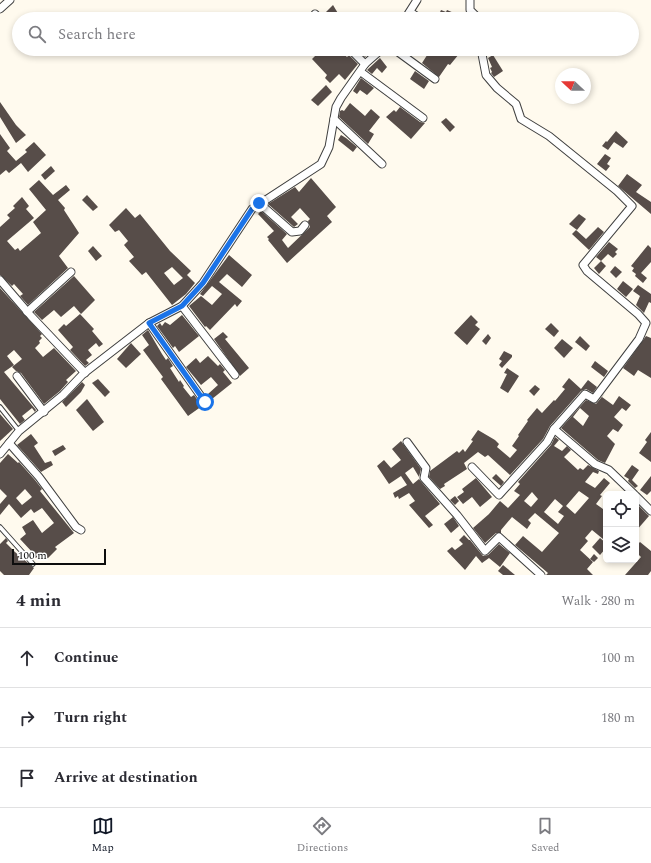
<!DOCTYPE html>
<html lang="en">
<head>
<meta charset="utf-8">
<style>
  body { margin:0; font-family:Spectral,serif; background:#f7f7f7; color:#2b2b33 }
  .controls { position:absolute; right:12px; bottom:12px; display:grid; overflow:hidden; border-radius:6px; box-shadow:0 2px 6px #0003 }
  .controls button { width:36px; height:36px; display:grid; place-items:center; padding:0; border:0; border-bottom:1px solid #e1e1e2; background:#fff; color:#2b2b33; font:20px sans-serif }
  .compass { position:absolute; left:555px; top:68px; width:36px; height:36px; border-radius:50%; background:#fff; box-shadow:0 2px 6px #0003; rotate:292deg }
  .scale { position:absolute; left:12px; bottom:10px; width:94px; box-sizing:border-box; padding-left:4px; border:2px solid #0d0d0d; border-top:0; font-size:11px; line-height:14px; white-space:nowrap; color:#0d0d0d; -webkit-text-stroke:3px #fff; paint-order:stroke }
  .stop { position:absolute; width:12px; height:12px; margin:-9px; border:3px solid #1a73e8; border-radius:50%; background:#fff }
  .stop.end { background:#1a73e8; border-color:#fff; box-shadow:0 1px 4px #0008 }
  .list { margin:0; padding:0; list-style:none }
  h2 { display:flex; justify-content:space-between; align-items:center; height:52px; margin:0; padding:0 16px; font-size:17px }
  h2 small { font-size:13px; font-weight:400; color:#7c7c81 }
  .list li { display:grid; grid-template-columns:26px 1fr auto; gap:12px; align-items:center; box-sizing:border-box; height:60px; padding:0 16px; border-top:1px solid #e1e1e2 }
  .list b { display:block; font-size:15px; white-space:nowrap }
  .list em { font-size:13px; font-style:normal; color:#7c7c81 }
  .icon { flex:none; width:22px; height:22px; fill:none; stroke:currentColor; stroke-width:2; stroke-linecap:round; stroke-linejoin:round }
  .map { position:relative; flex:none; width:651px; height:575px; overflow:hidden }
  .search { position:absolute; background:#fff; box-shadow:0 2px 6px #0003; left:12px; right:12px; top:12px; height:44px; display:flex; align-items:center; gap:10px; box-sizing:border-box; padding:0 14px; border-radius:22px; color:#7c7c81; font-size:15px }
  .sheet { height:232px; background:#fff }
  nav { display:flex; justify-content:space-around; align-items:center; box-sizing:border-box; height:56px; border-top:1px solid #e1e1e2; background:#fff; font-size:11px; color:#7c7c81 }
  nav a { display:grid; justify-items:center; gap:2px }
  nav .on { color:#111827 }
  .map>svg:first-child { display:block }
  .building { fill:#574d49; fill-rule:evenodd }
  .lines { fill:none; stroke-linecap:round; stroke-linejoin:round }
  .lane-casing { stroke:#404040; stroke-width:5.5 }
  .street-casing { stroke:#404040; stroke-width:9 }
  .lane { stroke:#fff; stroke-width:3.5 }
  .street { stroke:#fff; stroke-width:7 }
  .route { stroke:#1a73e8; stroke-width:5 }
</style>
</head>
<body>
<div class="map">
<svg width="651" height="575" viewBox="0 0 651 575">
  <rect width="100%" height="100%" fill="#fffaee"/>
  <g class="building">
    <polygon points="333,5 339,15 336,19 325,19 323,15"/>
    <polygon points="441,10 446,12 447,10 468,19 437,19"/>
    <polygon points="322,49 338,49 347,57 349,55 358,64 345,80 339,74 330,83 325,78 327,75 312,59"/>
    <polygon points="357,49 365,49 369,53 365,57"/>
    <polygon points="431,49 440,49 446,53 449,49 463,49 464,52 461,56 459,54 450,65 448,64 439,77 422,63"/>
    <polygon points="493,55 503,71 494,77 491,73 492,72 490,68 492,67 488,58"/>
    <polygon points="380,58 387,67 382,73 377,68 372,74 367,70"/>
    <polygon points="415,71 429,81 424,89 410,79"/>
    <polygon points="361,78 374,88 367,95 360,90 357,94 353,91"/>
    <polygon points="326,85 332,92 318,106 311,100"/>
    <polygon points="0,102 16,125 26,135 16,143 0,117"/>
    <polygon points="350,103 365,116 371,109 380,117 369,131 374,134 368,144 339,117 340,111 342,110 344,111"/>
    <polygon points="400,107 420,122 425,123 411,139 386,117 394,110 396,112"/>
    <polygon points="446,118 455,127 450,132 441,122"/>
    <polygon points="616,131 628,142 623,148 614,142 608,150 602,146 606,141 607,142"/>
    <polygon points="0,134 10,148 7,151 16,161 27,152 25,150 34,142 46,155 28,172 21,163 9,173 6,170 0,175"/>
    <polygon points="341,135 346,138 357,147 353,152 338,140"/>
    <polygon points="605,154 611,158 607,164 610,166 606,171 597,164"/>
    <polygon points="51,166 55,171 45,180 41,175"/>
    <polygon points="627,174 642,185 636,192 651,202 651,214 618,186"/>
    <polygon points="311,178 336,207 327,216 332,222 287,263 268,240 269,239 267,237 274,231 258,214 261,211 287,234 282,240 288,248 310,227 308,221 310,219 300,208 291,217 298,224 294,227 268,204 295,187 299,192"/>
    <polygon points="39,180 53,195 66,185 70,190 58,200 65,208 64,210 79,233 59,256 68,268 28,305 20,296 23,294 14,284 12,286 0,275 0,227 10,218 7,215 15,208 13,206 22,197 29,206 26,209 34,218 7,241 15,250 18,248 20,251 41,233 33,222 46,210 29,189"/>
    <polygon points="87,195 98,207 93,211 82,200"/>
    <path d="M126,208l9,10 5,-4 30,37 21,20 -4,4 8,8 -9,11 -14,11 -26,-33 -4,3 -13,-14 5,-4 -10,-12 4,-4 -9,-11 -4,2 -6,-7zM172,267l11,11 -9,7 -10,-12z"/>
    <polygon points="579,214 586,219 577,230 569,224"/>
    <polygon points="598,227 604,232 589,250 572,234 576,230 586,239"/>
    <polygon points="609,242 618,249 615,252 617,254 613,258 608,254 601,261 606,266 599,274 594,268 601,261 596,257"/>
    <polygon points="648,245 651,248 651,262 641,273 647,278 643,283 635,276 636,274 632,271 634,268 631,266"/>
    <polygon points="93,246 102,256 96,261 88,251"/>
    <polygon points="229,255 252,275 242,287 227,274 219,282 242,301 237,307 235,304 210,330 206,326 205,327 189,306 201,296 212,305 222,294 212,286 203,296 200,294"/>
    <polygon points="615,266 622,272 616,278 610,272"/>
    <polygon points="74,276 95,300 81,314 74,306 61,317 54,310 42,320 34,312"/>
    <polygon points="623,281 633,289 626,297 617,289"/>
    <polygon points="638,285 651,294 651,303 649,302 644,313 636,305 640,296 633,291"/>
    <polygon points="0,288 42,334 40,336 42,338 39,341 40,343 35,348 43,357 54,348 76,371 66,380 68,382 60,391 44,404 21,373 16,371 12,367 22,359 14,350 7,356 14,365 4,372 36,410 35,412 32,408 22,416 25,420 20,424 0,399"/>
    <polygon points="80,314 94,329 92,331 103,344 99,347 96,343 88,350 92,355 86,360 89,363 85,366 70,350 73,347 58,330 64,324 66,326"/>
    <polygon points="182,315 199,336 179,352 175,346 173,348 157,326 160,323 162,326 165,322 170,325"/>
    <polygon points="471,315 478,322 475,325 480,329 467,345 454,333"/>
    <polygon points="551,323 559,331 554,337 545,329"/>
    <polygon points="148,330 162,354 166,360 168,358 173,366 170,368 179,382 180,380 184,386 183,387 191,397 194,395 202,406 188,416 161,379 163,377 143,350 149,345 142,335"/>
    <polygon points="223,332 228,337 225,339 249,368 240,376 214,339"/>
    <polygon points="488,334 491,338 486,345 482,341"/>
    <polygon points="580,336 590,346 586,351 575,342"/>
    <polygon points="646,336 651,338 651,378 638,370 634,376 623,368"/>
    <polygon points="562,339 573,348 564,358 554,348"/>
    <polygon points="131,343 141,354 126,368 117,359"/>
    <polygon points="504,351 512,355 512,357 502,368 499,365 502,361 499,359"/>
    <polygon points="208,356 218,366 220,364 225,370 223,372 232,383 212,399 208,394 218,385 211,377 201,385 186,367 196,358 200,363"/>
    <polygon points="595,361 608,371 604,377 591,367"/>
    <polygon points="507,368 519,376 508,393 500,388 507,374 504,373"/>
    <polygon points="569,378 581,389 588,380 597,387 593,393 586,389 581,391 550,426 543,439 510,475 488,455 485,457 478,452 464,463 467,469 444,484 445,486 440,489 429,477 430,471 457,451 459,453 463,449 465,452 473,441 471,440 478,430 495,440 499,444 497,447 510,458 517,450 512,446 519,436 518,435 528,421 527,420 537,408 542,413 554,400 555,401 565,389 562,387"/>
    <polygon points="98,379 110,392 105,397 92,383"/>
    <polygon points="82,382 85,385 81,392 66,407 62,402"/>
    <polygon points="535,385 540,389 534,396 529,391"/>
    <path d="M605,393l-3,4 11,8 6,-9 12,9 -5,6 -4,-3 -8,9 9,8 -5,7 -5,-3 -6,7 8,8 -10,19 -7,-3 -37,-32 25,-28 10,4zM580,408l9,8 -6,10 -10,-9z"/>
    <polygon points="87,399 104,422 93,431 76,410"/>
    <polygon points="0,414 13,429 0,441"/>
    <polygon points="651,432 651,462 639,453 647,442 645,440"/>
    <polygon points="31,434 38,443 34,446 45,463 51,461 53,465 41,472 17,445"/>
    <path d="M555,437l4,3 -5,6 8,5 5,-5 4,4 -7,7 14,13 2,-2 3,2 5,-5 11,6 -1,3 -5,-2 -8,10 10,6 9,-10 6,5 -10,12 2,1 -6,8 7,5 3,-3v29l-3,4 -11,-9 -7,8 3,3 -8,9 13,12 -6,7 6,6h-47l2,-2 -33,-28 8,-9 19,16 17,-19 -24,-20 -7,7 3,3 -4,6 -15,-12 -11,13v3h-5l-11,10 -12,-15 16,-14 11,-13 8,7 12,-13 -6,-4 6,-7 -2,-2 33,-37zM579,491l10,7 -14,16 -9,-8zM532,492l6,7 -7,8 -7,-6zM555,499l8,7 -5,6 6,4 -6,8 -14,-12z"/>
    <polygon points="401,441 421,469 419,477 413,467 405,473 413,484 419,479 440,504 425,516 433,525 429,528 409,505 415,501 409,493 399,499 398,496 395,498 393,493 407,485 401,476 389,484 377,466 384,460 391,468 401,460 392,449"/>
    <polygon points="63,445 66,449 55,456 52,451"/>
    <path d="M8,454l10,9 1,-1 16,18 7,9 -2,2 34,42 -19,14 2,2 -11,11 -7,-5 -3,3 -4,-3 1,-2 -13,-14 6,-5 -4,-7 11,-7 9,13 12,-10 -12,-15 -8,5 -3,-4 -10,9 -12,-14 -9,11v-11l7,-8 -7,-7v-26zM25,489l7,8 -10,8 -6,-7z"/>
    <polygon points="632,465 639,470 632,480 638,486 635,488 628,481 629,479 624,476"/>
    <polygon points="496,474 504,482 501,486 492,478"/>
    <polygon points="651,476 651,491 647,495 640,490"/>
    <polygon points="476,478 492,497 480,507 472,497 463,504 457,497 464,492 462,489"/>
    <polygon points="455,496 459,501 455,505 450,500"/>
    <polygon points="636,503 649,516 636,531"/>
    <polygon points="453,517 459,526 451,533 444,524"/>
    <polygon points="464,535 469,540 470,540 483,556 488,555 499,544 510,553 500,567 489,558 482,563 476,556 465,570 447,551 452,547 455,550 463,544 459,540"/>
    <polygon points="6,538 8,541 6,543 15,552 34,568 29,575 4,575 0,571 0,544"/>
    <polygon points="600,538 606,543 606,548 600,555 592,547"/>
    <polygon points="640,542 651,551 651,571 648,575 625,575 641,557 636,552 636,546"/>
    <polygon points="594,554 598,558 594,562 590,559"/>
    <polygon points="503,565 515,575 503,575 498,571"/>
  </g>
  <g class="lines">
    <defs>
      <g id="lane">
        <polyline points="0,407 19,431"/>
        <polyline points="0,527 33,564"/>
      </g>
      <g id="street">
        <polyline points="470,0 470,10 479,19"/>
        <polyline points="0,9 10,0"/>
        <polyline points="410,12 421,19"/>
        <polyline points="315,14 320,19"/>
        <polyline points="405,19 417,0"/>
        <polyline points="350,49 365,64"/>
        <polyline points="394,49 435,79"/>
        <polyline points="481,49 486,75 497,88 516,104 521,119 549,136 617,191 632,206 583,265 587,271 638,314 646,323 639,339 594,399 585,394 554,429"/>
        <polyline points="361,72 423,118"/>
        <polyline points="334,119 382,164"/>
        <polyline points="259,203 292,232 300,231 305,225"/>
        <polyline points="0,280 31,316 85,373"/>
        <polyline points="182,306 235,375"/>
        <polyline points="27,312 71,272"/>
        <polyline points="149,323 205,402"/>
        <polyline points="17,376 44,412"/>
        <polyline points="407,442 426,468 424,478 457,515 485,551 499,537 541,575"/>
        <polyline points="9,443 39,477 76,527 81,530"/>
        <polyline points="0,454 19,431 63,395 83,374 149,323 182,306 203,283 252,209 321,164 329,147 336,107 341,98 365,64 382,49"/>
        <polyline points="472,467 499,495 547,442 554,429 595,464 609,470 634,494"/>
        <polyline points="636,496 651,511"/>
      </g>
    </defs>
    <use href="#lane" class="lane-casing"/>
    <use href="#street" class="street-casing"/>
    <use href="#lane" class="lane"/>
    <use href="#street" class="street"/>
  </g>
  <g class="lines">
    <polyline class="route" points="205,402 149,323 182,306 203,283 252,209 259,203"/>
  </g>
</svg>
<div class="controls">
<button><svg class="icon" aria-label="locate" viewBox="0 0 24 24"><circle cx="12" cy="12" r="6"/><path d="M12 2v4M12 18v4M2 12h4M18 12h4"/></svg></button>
<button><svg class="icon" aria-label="layers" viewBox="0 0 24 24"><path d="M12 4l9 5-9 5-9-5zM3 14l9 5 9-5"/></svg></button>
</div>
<svg class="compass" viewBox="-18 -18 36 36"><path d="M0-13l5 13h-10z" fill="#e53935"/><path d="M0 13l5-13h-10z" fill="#7c7c81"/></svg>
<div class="scale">100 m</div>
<div class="stop" style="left:205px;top:402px"></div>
<div class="stop end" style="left:259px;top:203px"></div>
<div class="search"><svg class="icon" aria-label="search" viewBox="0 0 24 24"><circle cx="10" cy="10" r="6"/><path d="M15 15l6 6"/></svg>Search here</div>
</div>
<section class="sheet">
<h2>4 min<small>Walk · 280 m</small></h2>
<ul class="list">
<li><svg class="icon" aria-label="ahead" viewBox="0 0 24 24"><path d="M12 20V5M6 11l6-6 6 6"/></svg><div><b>Continue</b></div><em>100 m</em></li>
<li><svg class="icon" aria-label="right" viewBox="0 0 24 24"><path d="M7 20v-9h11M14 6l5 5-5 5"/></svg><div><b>Turn right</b></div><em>180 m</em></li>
<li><svg class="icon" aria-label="arrive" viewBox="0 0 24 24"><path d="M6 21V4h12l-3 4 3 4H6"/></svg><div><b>Arrive at destination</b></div></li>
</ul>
</section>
<nav>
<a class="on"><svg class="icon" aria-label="map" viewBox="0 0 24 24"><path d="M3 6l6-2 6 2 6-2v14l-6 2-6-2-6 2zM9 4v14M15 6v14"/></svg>Map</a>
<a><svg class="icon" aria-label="directions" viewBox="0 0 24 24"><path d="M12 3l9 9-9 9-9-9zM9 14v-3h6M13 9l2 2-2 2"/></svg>Directions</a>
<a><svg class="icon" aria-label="saved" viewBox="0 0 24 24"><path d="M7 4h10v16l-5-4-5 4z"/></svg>Saved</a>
</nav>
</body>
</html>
